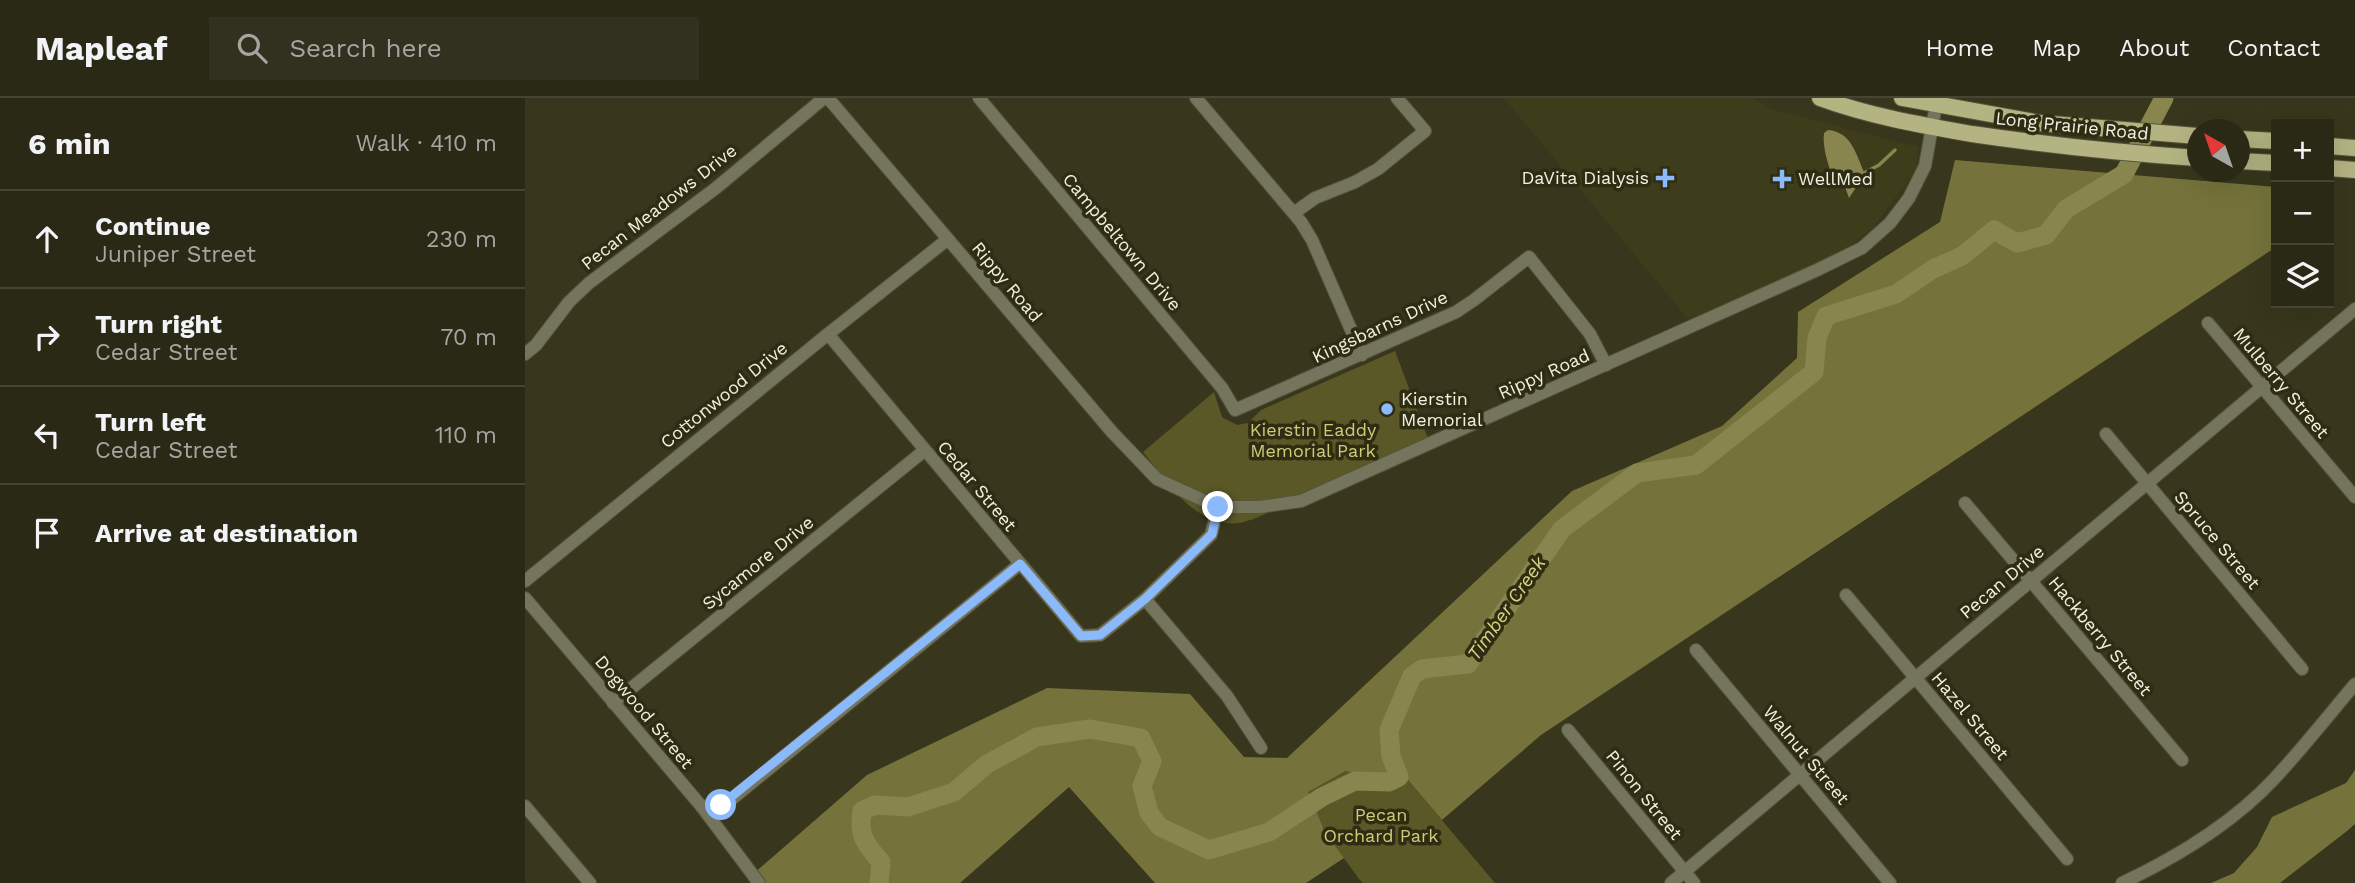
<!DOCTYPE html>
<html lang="en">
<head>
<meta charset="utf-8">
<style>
  body { margin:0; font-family:"Work Sans",sans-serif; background:#32311f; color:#f1f3f6 }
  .controls { position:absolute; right:21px; top:21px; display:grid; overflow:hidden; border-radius:0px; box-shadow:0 7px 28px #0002 }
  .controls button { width:63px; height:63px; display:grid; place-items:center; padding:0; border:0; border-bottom:2px solid #464535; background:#2a2916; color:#f1f3f6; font:35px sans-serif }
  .compass { position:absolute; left:1662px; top:21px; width:63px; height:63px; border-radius:50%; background:#2a2916; box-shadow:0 7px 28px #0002; rotate:320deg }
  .stop { position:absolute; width:21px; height:21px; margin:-16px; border:5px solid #8abafc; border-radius:50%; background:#fff }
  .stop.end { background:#8abafc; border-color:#fff; box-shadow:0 2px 7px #0008 }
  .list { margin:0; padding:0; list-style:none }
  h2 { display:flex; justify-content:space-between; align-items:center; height:91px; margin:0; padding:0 28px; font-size:30px }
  h2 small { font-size:23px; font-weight:400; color:#a5a6a1 }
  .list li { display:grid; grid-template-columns:46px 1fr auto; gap:21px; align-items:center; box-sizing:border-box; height:98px; padding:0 28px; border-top:2px solid #464535 }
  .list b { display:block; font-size:26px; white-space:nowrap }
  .list p { margin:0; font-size:23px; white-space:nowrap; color:#a5a6a1 }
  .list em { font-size:23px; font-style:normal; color:#a5a6a1 }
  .icon { flex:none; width:38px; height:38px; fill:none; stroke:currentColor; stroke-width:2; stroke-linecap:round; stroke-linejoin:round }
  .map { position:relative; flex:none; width:1830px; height:785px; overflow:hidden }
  header { display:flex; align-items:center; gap:42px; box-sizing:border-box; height:98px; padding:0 35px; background:#2a2916; border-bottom:2px solid #464535 }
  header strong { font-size:33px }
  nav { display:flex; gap:38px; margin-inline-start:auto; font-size:24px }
  .search { width:490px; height:63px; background:#32311f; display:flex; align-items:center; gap:18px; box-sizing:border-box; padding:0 24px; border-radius:0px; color:#a5a6a1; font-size:26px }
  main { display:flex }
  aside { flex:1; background:#2a2916 }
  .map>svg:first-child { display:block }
  .built { fill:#3e3d1b }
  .green { fill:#5a5827 }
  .forest { fill:#75733b }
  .water { fill:#88864e }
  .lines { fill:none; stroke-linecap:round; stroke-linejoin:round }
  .stream { stroke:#88864e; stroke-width:3.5 }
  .river { stroke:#88864e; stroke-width:19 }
  .minor-casing { stroke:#56553c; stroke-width:14 }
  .major-casing { stroke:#56553c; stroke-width:18 }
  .minor { stroke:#75755d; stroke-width:12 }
  .major { stroke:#b4b382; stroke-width:16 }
  .route { stroke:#8abafc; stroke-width:9 }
  .poi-dot { fill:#8abafc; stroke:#2e2d13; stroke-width:2.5 }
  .labels { text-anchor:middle; stroke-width:7; stroke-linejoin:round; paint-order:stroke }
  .street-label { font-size:18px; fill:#f1f1e1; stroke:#2e2d13 }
  .poi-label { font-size:18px; fill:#f1f1e1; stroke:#2e2d13; text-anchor:start }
  .park-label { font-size:18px; fill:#cfcc77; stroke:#2e2d13 }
  .water-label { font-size:19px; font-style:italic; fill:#d7d47f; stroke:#2e2d13 }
</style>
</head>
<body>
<header>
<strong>Mapleaf</strong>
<div class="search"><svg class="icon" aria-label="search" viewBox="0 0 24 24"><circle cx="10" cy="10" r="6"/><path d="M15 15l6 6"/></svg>Search here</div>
<nav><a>Home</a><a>Map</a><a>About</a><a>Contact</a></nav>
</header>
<main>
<aside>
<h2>6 min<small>Walk · 410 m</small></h2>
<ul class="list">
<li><svg class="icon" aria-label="ahead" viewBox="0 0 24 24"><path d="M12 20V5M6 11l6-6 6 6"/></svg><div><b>Continue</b><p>Juniper Street</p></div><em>230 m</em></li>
<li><svg class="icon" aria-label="right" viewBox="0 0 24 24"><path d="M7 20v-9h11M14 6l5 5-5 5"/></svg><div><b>Turn right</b><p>Cedar Street</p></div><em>70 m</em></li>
<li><svg class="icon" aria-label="left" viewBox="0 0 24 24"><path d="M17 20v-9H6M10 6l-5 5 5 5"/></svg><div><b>Turn left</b><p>Cedar Street</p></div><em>110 m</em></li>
<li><svg class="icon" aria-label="arrive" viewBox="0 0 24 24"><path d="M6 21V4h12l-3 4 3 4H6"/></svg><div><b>Arrive at destination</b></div></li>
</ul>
</aside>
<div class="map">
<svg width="1830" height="785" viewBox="0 0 1830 785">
  <rect width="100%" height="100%" fill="#38371d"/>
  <polygon class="built" points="979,0 1226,0 1245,11 1393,49 1392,70 1348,130 1316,154 1208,205 1164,222"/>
  <g class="green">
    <path d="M870,253l33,88c-48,24 -96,47 -146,67 -16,7 -38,20 -56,17 -37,-5 -61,-44 -83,-71l71,-60 8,25 15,8 11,-2 13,-13z"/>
    <polygon points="871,668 970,785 838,785 834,781 800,734 782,694 822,673 843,678 861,675"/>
  </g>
  <g class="forest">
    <polygon points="1430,62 1751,89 1751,149 1016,637 917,722 871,668 861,675 843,678 821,673 783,694 800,734 819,760 781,785 630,785 544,689 435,785 235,785 228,776 342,677 522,590 665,596 719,659 762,660 1047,393 1197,328 1272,260 1273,214 1415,124"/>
    <polygon points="1830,672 1830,726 1822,733 1755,785 1686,785 1709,775 1732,749 1747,719 1821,685"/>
  </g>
  <path class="water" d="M1303,32c24,2 28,25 37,44l-16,24 -5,-14 -10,-3c-5,-14 -12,-33 -10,-48z"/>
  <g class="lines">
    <polyline class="stream" points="1339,75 1354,67 1370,52"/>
    <path class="river" d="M354,785l2,-21c-16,-18 -23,-27 -19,-51l13,-6 33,2 46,-15 33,-28 50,-27 53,-8 51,9 11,23 -10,25 7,27 11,14 49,23 60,-18 53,-35 33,-16 34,1 10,-5 -8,-21 -2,-26 23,-54 10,-7 46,-5 94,-135 75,-56 59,-8 118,-93 3,-34 9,-22 70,-22 37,-25 29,-13 32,-26 23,13 29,-8 20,-26 58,-35 40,-76"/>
    <defs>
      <g id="minor">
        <polyline points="303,0 587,334 632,381 693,409 735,409 776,403 1292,172 1337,150 1365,125 1384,100 1400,68 1411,7"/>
        <polyline points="454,0 697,290 710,312 931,214 949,202 1004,159 1065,236 1081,267"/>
        <polyline points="671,0 776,124 787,142 837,257"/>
        <polyline points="769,115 790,100 830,84 853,71 900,33 872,0"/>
        <polyline points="1683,225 1830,399"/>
        <polyline points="303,236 556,538 575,537 620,501 686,437 693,409"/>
        <polyline points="0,256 11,247 44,204 64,185 191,90 299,0"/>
        <polyline points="1581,336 1777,571"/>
        <polyline points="1440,405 1657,662"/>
        <polyline points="0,483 303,236 423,141"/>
        <polyline points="1321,497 1542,761"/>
        <polyline points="0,500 177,709 234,785"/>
        <polyline points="620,501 702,598 736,650"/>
        <polyline points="1171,552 1365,785"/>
        <polyline points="88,605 400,352"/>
        <polyline points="1043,632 1169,785"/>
        <polyline points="0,708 65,785"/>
        <polyline points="177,709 196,707 208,700 495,466"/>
        <polyline points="1146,785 1830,211"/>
        <path d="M1597,785c55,-26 110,-59 152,-104 28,-30 54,-63 81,-95"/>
      </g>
      <g id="major">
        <path d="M1295,0c49,18 101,27 152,36 75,11 150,19 225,24"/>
        <polyline points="1377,0 1515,25 1672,38"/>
        <polyline points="1714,41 1751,43"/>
        <polyline points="1804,48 1830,50"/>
        <polyline points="1714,63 1751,65"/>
        <polyline points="1804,70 1830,72"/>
      </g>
    </defs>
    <use href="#minor" class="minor-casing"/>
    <use href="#major" class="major-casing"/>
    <use href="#minor" class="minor"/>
    <use href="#major" class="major"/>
  </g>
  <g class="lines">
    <polyline class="route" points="196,707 495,466 556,538 575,537 620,501 687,436 693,409"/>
  </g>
  <g class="poi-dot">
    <path d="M1136.5 69.5h7v7h7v7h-7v7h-7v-7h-7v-7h7z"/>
    <path d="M1253.5 70.5h7v7h7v7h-7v7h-7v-7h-7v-7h7z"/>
    <circle cx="862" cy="311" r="7"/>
  </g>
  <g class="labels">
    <g class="street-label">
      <text transform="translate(1547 28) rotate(6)" y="6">Long Prairie Road</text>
      <text transform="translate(134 109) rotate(-38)" y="6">Pecan Meadows Drive</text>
      <text transform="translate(597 144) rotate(50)" y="6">Campbeltown Drive</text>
      <text transform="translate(482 184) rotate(50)" y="6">Rippy Road</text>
      <text transform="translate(855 229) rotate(-25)" y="6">Kingsbarns Drive</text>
      <text transform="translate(1019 276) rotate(-24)" y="6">Rippy Road</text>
      <text transform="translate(1756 285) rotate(50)" y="6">Mulberry Street</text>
      <text transform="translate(199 297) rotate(-39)" y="6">Cottonwood Drive</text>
      <text transform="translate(452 388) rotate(50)" y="6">Cedar Street</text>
      <text transform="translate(1692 442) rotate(50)" y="6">Spruce Street</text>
      <text transform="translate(233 465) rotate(-39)" y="6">Sycamore Drive</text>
      <text transform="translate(1477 484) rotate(-40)" y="6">Pecan Drive</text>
      <text transform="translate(1575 538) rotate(50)" y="6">Hackberry Street</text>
      <text transform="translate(119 614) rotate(50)" y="6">Dogwood Street</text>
      <text transform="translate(1445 618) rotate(50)" y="6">Hazel Street</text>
      <text transform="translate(1281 657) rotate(50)" y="6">Walnut Street</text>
      <text transform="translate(1119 697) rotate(51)" y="6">Pinon Street</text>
    </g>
    <g class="poi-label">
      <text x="1124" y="86" text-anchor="end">DaVita Dialysis</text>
      <text x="1273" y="87">WellMed</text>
      <text x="876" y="307">Kierstin<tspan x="876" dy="21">Memorial</tspan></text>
    </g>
    <g class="park-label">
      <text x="788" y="338">Kierstin Eaddy<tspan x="788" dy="21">Memorial Park</tspan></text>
      <text x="856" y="723">Pecan<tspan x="856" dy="21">Orchard Park</tspan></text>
    </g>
    <g class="water-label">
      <text transform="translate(981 510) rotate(-55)" y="7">Timber Creek</text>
    </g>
  </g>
</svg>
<div class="controls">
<button>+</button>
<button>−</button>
<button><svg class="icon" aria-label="layers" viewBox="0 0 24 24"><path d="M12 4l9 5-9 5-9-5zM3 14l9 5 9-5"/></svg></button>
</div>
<svg class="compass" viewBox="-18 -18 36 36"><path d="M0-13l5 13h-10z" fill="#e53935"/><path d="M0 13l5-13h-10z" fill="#a5a6a1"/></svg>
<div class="stop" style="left:196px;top:707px"></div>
<div class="stop end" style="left:693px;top:409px"></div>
</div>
</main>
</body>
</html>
